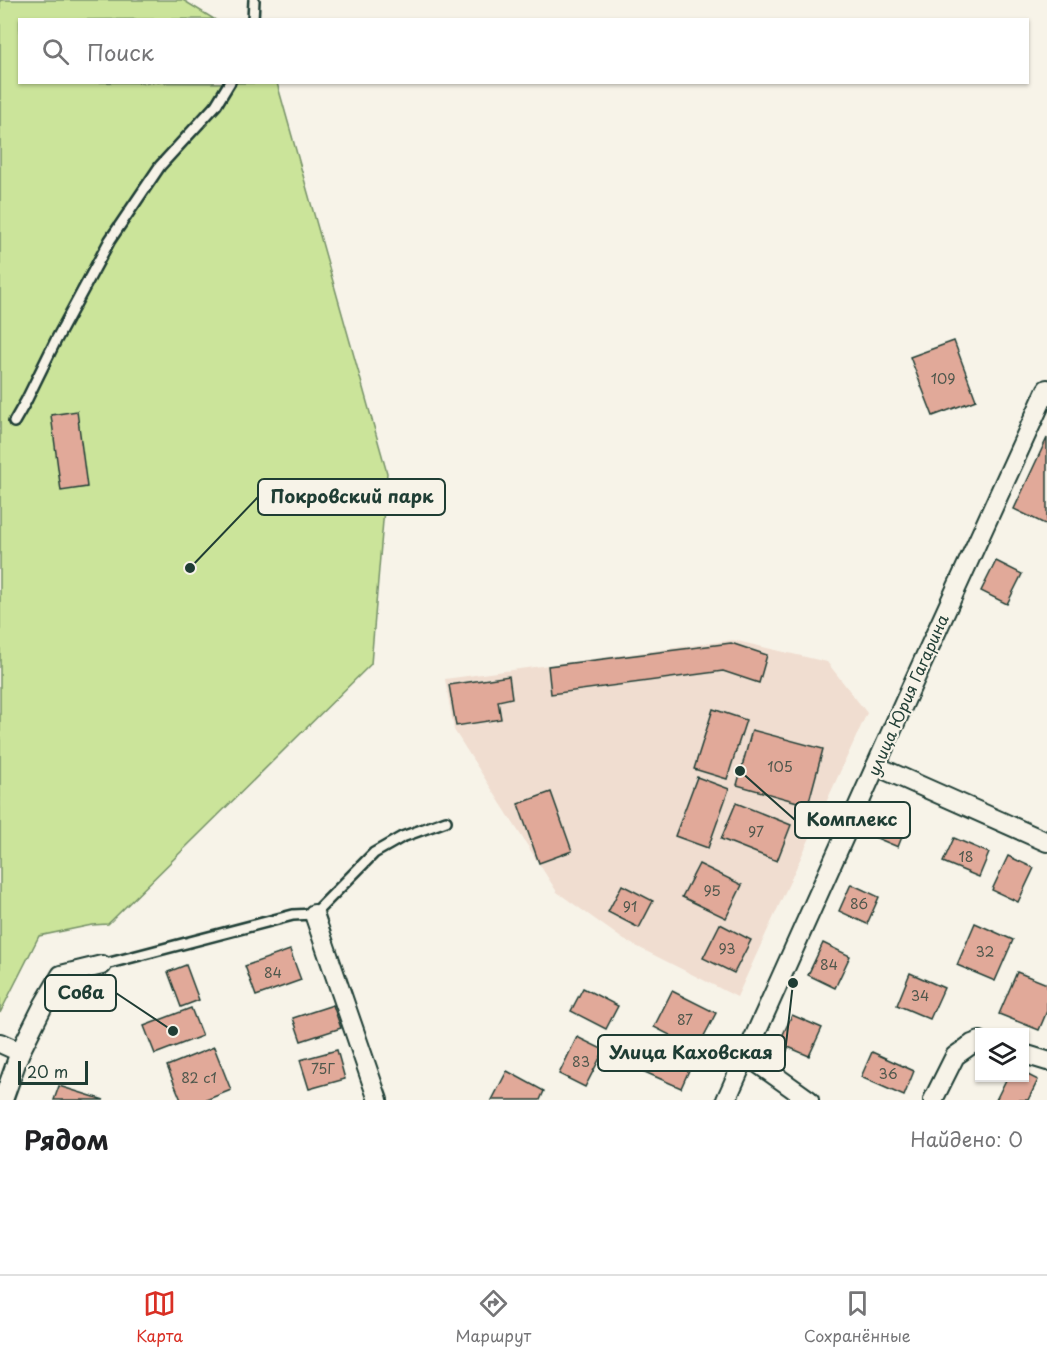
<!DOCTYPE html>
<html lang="ru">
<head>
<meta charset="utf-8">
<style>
  body { margin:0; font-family:"Playpen Sans",sans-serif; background:#f6f6f6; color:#202124 }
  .controls { position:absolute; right:18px; bottom:18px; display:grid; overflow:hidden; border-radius:0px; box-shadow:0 2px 4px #0004 }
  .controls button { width:54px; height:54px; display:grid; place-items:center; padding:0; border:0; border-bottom:2px solid #e0e0e0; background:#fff; color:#202124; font:30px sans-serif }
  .scale { position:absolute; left:18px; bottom:15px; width:70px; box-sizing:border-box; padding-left:6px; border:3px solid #1f3d34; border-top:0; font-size:16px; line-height:21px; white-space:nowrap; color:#1f3d34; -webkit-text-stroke:4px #f7f3e8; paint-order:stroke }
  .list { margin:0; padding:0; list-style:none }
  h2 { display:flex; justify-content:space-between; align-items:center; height:78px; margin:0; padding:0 24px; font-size:26px }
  h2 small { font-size:20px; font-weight:400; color:#757577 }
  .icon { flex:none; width:33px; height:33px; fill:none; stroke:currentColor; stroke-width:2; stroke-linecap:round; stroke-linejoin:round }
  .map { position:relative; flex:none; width:1047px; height:1100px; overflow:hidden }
  .search { position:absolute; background:#fff; box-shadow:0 2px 4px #0004; left:18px; right:18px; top:18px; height:66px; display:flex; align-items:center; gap:15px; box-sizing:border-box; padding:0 21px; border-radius:0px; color:#757577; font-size:22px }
  .sheet { height:174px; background:#fff }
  nav { display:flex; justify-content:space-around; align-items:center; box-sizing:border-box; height:84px; border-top:2px solid #e0e0e0; background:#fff; font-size:16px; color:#757577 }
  nav a { display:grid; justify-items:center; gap:3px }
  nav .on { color:#d93025 }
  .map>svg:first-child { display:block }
  .built { fill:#f0ddd0 }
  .green { fill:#cbe49a; stroke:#759067; stroke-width:1.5 }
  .building { fill:#e1a999; stroke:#1f3d34; stroke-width:1.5 }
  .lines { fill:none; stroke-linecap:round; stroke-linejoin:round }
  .service-casing { stroke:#1f3d34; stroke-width:14 }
  .minor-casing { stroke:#1f3d34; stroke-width:22 }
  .service { stroke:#f7f3e8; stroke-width:9 }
  .minor { stroke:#f7f3e8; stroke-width:18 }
  .labels { text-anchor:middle; stroke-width:4.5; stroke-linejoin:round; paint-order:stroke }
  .number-label { font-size:14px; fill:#50584d }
  .street-label { font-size:16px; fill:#1f3d34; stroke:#f7f3e8 }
  .leader { fill:none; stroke:#1f3d34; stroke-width:2 }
  .callout-dot { fill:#1f3d34; stroke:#f7f3e8; stroke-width:2 }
  .callout { fill:#f7f3e8; stroke:#1f3d34; stroke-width:2 }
  .callout-label { font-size:18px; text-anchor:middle; font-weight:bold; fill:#1f3d34 }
</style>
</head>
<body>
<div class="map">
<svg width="1047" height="1100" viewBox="0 0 1047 1100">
  <rect width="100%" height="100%" fill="#f7f3e8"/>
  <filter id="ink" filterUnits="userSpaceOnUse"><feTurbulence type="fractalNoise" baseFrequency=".0167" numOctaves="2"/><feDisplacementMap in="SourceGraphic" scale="12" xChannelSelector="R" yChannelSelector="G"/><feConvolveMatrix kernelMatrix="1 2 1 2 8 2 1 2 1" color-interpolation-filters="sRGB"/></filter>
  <g filter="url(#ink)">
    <polygon class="built" points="733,640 827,662 867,713 737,997 624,940 557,892 454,730 445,679"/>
    <polygon class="green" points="0,0 183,0 214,19 20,20 20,82 277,83 387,473 371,664 108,924 92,925 39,936 0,1013"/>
    <g class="building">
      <polygon points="954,341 976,400 933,416 910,357"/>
      <polygon points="77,411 87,487 61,491 51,415"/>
      <polygon points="1047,438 1047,525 1014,509"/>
      <polygon points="996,561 1022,574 1007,604 981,591"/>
      <polygon points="731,643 767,655 759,683 723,671 551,694 548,666"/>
      <polygon points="509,676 512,698 498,701 501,719 456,726 449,685"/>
      <polygon points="713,709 746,720 727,779 694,769"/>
      <polygon points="752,730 823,749 808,805 737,785"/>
      <polygon points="697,777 729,789 708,848 675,836"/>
      <polygon points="551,792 572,851 539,863 518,804"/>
      <polygon points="736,803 791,825 777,861 721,839"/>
      <polygon points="882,814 907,824 898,847 872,836"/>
      <polygon points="954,838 989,853 979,877 943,862"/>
      <polygon points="1008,856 1034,868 1018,902 992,890"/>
      <polygon points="699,864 742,885 726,918 682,897"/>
      <polygon points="851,884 879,897 867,924 839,911"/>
      <polygon points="622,885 653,901 639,928 608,912"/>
      <polygon points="975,923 1013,940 995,981 957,965"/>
      <polygon points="720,924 751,940 734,973 703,958"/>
      <polygon points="823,943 850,956 835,988 808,975"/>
      <polygon points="290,950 301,980 256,996 245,966"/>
      <polygon points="186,965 199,1000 181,1007 168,972"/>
      <polygon points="1017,972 1047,984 1047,1011 1039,1030 999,1014"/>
      <polygon points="910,973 944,988 930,1019 897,1005"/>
      <polygon points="583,988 618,1006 606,1029 571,1011"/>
      <polygon points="672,991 716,1013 697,1049 654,1027"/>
      <polygon points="333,1005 341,1028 301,1041 293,1018"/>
      <polygon points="191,1008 202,1036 155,1054 144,1026"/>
      <polygon points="792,1015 822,1028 809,1056 779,1043"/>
      <polygon points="577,1037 604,1050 585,1087 559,1074"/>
      <polygon points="647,1046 690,1068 681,1088 638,1069"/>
      <polygon points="214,1047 231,1090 206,1100 181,1100 167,1066"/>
      <polygon points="337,1050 345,1079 309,1089 300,1060"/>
      <polygon points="872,1052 914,1071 904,1096 861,1077"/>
      <polygon points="507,1071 544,1091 540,1100 492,1100"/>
      <polygon points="1024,1073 1038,1080 1028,1100 996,1100 1007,1078 1024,1078"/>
      <polygon points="59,1086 104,1100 54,1100"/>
    </g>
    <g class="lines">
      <defs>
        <g id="service">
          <polyline points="253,20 254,0"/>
          <polyline points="14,422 26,401 55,342 110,240 160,166 216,105 230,82"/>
          <polyline points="102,965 293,915 314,914 374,853 402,837 446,821"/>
        </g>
        <g id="minor">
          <polyline points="876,766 1047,842"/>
          <polyline points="314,914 378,1100"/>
          <polyline points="0,1043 20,1052"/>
          <polyline points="1024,1054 1047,1061"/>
          <polyline points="746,1055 809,1100"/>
          <polyline points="3,1100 20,1052 44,1004 61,975 102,965"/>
          <polyline points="726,1100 909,692 1047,389"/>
          <polyline points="933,1100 955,1056 972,1044 980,1041"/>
        </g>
      </defs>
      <use href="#service" class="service-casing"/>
      <use href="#minor" class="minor-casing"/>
      <use href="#service" class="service"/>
      <use href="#minor" class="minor"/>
    </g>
  </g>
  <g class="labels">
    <g class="number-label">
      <text x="943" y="384">109</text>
      <text x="780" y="772">105</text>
      <text x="756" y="837">97</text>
      <text x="966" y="862">18</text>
      <text x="712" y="896">95</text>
      <text x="859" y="909">86</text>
      <text x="630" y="912">91</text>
      <text x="727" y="954">93</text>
      <text x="985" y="957">32</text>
      <text x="829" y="970">84</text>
      <text x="273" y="978">84</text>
      <text x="920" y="1001">34</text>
      <text x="685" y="1025">87</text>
      <text x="581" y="1067">83</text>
      <text x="323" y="1074">75Г</text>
      <text x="888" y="1079">36</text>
      <text x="199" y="1083">82 с1</text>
    </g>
    <g class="street-label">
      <text transform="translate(908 695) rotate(-66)" y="6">улица Юрия Гагарина</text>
    </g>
  </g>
  <path class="leader" d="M190 568L258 497M740 771L795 820M173 1031L116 993M793 983L785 1053"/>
  <g class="callout-dot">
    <circle cx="190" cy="568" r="6"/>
    <circle cx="740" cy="771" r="6"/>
    <circle cx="173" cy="1031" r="6"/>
    <circle cx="793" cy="983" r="6"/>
  </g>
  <g class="callout">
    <rect x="258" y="479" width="187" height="36" rx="6"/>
    <rect x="795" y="802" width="115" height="36" rx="6"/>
    <rect x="45" y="975" width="71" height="36" rx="6"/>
    <rect x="598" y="1035" width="187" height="36" rx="6"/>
  </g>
  <g class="callout-label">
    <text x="352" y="503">Покровский парк</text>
    <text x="852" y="826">Комплекс</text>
    <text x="81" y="999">Сова</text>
    <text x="691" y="1059">Улица Каховская</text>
  </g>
</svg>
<div class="controls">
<button><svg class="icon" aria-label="layers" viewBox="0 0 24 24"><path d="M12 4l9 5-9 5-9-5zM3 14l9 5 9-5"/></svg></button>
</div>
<div class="scale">20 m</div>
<div class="search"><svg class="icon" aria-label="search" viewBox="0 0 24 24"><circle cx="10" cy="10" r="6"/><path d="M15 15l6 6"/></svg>Поиск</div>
</div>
<section class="sheet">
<h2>Рядом<small>Найдено: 0</small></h2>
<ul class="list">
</ul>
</section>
<nav>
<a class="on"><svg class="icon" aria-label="map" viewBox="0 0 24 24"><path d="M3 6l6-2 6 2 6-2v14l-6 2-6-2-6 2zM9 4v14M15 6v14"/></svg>Карта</a>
<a><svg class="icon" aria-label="directions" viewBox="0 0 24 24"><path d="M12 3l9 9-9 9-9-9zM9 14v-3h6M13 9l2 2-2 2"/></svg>Маршрут</a>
<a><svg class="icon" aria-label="saved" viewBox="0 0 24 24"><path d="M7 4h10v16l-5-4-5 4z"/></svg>Сохранённые</a>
</nav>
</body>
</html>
